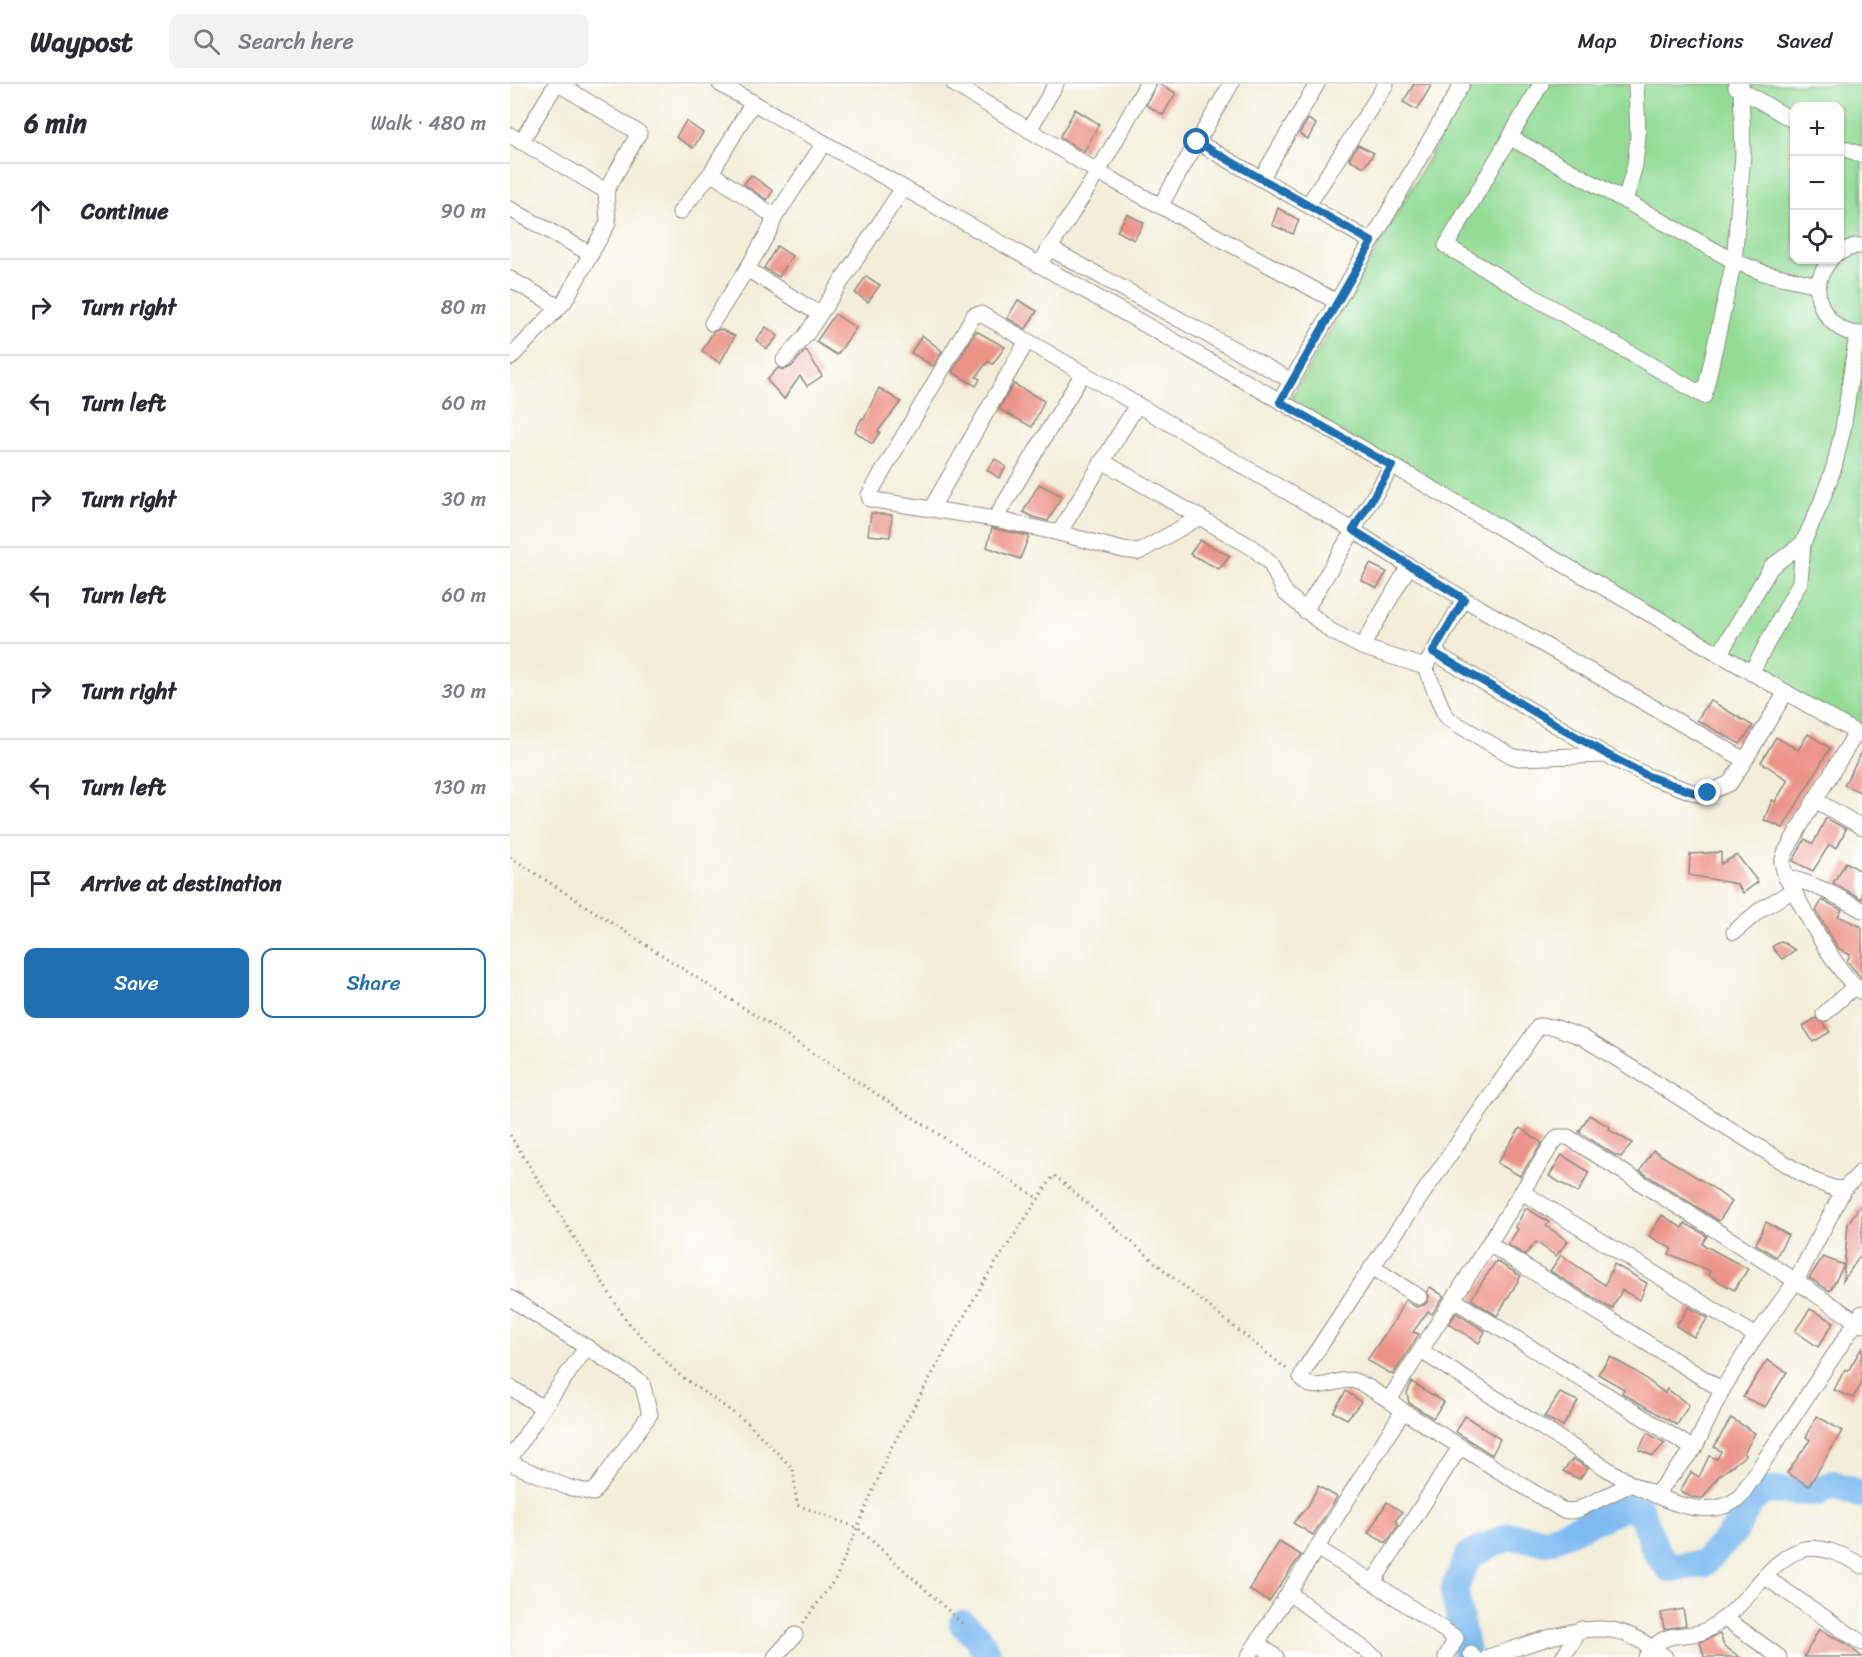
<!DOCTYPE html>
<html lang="en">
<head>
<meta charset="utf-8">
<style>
  body { margin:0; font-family:Sriracha,sans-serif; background:#f2f2f3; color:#2b2b33 }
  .controls { position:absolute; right:18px; top:18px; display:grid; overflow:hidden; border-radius:12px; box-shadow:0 2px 4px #0004 }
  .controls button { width:54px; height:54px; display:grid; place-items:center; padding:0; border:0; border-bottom:2px solid #e1e1e2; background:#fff; color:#2b2b33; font:30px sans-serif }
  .stop { position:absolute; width:18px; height:18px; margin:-14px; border:4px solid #1f6fb2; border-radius:50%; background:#fff }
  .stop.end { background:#1f6fb2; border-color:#fff; box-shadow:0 2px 6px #0008 }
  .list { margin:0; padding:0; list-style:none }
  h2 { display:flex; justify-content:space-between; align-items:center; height:78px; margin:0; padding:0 24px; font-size:26px }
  h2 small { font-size:20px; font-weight:400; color:#7c7c81 }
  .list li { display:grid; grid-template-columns:39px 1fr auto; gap:18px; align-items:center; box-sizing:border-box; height:96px; padding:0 24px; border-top:2px solid #e1e1e2 }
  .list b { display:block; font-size:22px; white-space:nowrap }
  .list em { font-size:20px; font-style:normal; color:#7c7c81 }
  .actions { display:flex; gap:12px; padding:18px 24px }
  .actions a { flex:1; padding:14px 0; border:2px solid #1f6fb2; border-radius:12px; text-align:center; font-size:21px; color:#1f6fb2 }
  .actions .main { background:#1f6fb2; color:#fff }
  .icon { flex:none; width:33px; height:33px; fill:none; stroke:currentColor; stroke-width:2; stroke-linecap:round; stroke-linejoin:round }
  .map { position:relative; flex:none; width:1352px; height:1573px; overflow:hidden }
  header { display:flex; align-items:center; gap:36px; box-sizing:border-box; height:84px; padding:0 30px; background:#fff; border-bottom:2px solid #e1e1e2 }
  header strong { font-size:28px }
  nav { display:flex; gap:33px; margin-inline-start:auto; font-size:21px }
  .search { width:420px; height:54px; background:#f2f2f3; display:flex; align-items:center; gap:15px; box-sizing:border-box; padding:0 21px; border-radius:12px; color:#7c7c81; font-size:22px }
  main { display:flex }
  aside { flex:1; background:#fff }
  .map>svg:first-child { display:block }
  .green { fill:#93db95; stroke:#5f8360; stroke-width:1.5; fill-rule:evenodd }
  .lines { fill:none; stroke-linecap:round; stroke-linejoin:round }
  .river { stroke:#7dbaf0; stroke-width:28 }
  .building { fill:#ec9387 }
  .minor-casing { stroke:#8f8c82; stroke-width:17 }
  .path { stroke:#8f8c82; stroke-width:3; stroke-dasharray:1.5 4.5; stroke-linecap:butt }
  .minor { stroke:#fff; stroke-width:15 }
  .route { stroke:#1f6fb2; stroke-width:8 }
</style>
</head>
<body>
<header>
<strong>Waypost</strong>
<div class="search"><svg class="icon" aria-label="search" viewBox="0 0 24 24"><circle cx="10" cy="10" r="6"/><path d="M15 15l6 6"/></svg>Search here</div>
<nav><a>Map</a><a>Directions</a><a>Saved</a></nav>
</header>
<main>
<aside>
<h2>6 min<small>Walk · 480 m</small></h2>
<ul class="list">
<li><svg class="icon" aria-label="ahead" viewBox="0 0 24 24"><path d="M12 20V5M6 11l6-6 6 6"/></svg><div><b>Continue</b></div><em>90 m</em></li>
<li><svg class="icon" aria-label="right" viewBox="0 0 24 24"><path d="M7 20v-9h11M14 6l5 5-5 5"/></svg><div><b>Turn right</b></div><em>80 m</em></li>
<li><svg class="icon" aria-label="left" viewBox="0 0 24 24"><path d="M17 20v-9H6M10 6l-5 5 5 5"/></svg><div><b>Turn left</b></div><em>60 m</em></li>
<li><svg class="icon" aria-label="right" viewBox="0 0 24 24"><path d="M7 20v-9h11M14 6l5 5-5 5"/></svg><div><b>Turn right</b></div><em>30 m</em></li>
<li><svg class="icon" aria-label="left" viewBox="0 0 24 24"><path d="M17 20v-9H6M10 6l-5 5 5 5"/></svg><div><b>Turn left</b></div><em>60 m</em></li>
<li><svg class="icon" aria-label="right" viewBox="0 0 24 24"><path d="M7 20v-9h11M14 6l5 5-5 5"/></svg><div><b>Turn right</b></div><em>30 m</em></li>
<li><svg class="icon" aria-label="left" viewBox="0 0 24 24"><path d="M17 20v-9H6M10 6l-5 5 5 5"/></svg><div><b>Turn left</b></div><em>130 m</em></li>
<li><svg class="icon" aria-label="arrive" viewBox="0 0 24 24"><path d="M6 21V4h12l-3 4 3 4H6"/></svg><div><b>Arrive at destination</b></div></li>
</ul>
<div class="actions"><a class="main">Save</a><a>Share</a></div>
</aside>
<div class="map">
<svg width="1352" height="1573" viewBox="0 0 1352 1573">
  <rect width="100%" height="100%" fill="#fff"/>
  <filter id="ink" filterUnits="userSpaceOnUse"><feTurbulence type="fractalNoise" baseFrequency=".0167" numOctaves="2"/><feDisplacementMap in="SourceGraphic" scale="12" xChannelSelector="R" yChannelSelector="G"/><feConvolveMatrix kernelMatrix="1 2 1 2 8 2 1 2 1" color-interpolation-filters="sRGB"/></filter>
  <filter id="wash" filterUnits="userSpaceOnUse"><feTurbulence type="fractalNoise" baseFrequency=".008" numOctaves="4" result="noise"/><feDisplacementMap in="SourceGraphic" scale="24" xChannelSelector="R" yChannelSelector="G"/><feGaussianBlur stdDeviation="1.35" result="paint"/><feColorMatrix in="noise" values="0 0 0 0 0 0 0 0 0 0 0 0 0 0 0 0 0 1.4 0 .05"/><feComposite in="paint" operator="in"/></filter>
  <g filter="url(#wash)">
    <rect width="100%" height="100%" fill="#f3edd8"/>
    <path class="green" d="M961,0h391v647l-573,-329zM1284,22h46v154h-46z"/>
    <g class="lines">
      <g class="river">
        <polyline points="453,1540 468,1553 478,1573"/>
        <polyline points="957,1573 944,1506 959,1471 1000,1452 1037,1457 1116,1423 1130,1426 1146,1467 1159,1484 1193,1480 1224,1448 1239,1419 1254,1406 1308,1408 1323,1400 1352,1411"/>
      </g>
    </g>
    <g id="blocks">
      <g class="building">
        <polygon points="647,0 650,0 666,9 653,31 636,21"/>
        <polygon points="904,0 922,0 907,26 893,18"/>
        <polygon points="565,25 589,40 574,68 550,53"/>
        <polygon points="798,35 806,40 798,55 789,50"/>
        <polygon points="176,37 193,49 183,64 166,53"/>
        <polygon points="848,61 864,69 854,83 839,75"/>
        <polygon points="241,91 263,107 257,116 234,100"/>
        <polygon points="768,124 789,136 783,150 762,141"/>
        <polygon points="617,130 634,139 624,156 607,147"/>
        <polygon points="267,162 282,172 269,193 254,184"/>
        <polygon points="356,192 370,201 358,218 345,209"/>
        <polygon points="508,216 527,227 516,245 497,234"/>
        <polygon points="325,230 346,244 327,271 306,258"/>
        <polygon points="256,243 268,252 257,265 246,256"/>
        <polygon points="210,245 225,252 210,279 192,267 203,248"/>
        <polygon points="466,247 495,263 483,280 478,277 466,293 470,295 466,302 442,288"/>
        <polygon points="412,251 432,267 423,282 401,269"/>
        <polygon points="296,266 312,292 297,302 290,292 274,315 257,296 268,284 273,286 281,283"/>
        <polygon points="504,300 534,317 522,343 489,325"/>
        <polygon points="369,304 391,318 368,347 370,348 362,360 345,347 352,334 354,335"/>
        <polygon points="485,375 496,383 489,394 477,386"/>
        <polygon points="529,400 552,412 538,437 523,433 513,428"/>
        <polygon points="361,429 382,431 380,453 358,451"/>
        <polygon points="482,444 519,452 510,475 477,463"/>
        <polygon points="690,456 720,472 709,485 680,470"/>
        <polygon points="860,480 877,488 867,504 851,496"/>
        <polygon points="1200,616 1243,642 1230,660 1187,636"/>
        <polygon points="1298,650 1320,664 1273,744 1254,736 1262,716 1265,718 1278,696 1251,678 1266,653 1288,666"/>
        <polygon points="1352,668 1352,709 1334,701"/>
        <polygon points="1316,734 1336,745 1327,764 1319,761 1303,787 1283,777 1295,755 1303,760"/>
        <polygon points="1211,768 1211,780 1227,771 1248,798 1233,809 1227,800 1179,791 1180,770"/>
        <polygon points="1336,778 1352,788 1352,815 1323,799"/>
        <polygon points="1312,816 1332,826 1328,832 1352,843 1352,895 1337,877 1340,871 1328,864 1306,827"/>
        <polygon points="1271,857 1285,866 1272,875 1262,863"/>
        <polygon points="1306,934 1314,940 1320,948 1303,958 1293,942"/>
        <polygon points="1079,1031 1100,1043 1099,1046 1122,1059 1111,1073 1105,1071 1069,1048"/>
        <polygon points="1010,1044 1032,1059 1010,1092 987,1079"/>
        <polygon points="1143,1066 1196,1099 1222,1118 1209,1137 1130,1087"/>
        <polygon points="1052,1071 1079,1088 1068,1109 1039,1092"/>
        <polygon points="1352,1119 1352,1169 1333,1197 1338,1139"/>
        <polygon points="1016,1124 1039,1138 1036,1142 1058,1157 1046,1172 1026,1158 1015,1171 998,1161 1008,1145 1005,1143"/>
        <polygon points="1152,1131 1172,1144 1175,1139 1197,1152 1192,1160 1238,1185 1224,1206 1198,1191 1200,1187 1159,1170 1162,1165 1139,1152"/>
        <polygon points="1256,1138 1278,1151 1266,1173 1246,1160"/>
        <polygon points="1051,1171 1095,1201 1104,1180 1137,1199 1130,1216 1112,1206 1102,1225 1040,1187"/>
        <polygon points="1313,1173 1334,1181 1320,1207 1299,1194"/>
        <polygon points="986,1177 1011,1192 987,1232 961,1215"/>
        <polygon points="920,1203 934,1212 922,1230 918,1227 903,1248 909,1250 883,1291 857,1276 884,1237 895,1216 906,1223 914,1221 917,1218 919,1213 917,1207"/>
        <polygon points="1179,1223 1198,1234 1184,1253 1166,1242"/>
        <polygon points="1300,1225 1324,1238 1308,1263 1285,1247"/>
        <polygon points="946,1229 975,1247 969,1259 939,1240"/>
        <polygon points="1352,1263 1352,1299 1343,1314 1324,1306 1335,1285 1338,1287"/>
        <polygon points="1100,1273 1125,1287 1155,1309 1157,1305 1179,1321 1167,1341 1112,1309 1114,1305 1088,1290"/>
        <polygon points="1257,1276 1277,1288 1255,1323 1233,1313"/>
        <polygon points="902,1298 934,1318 923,1334 899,1319 897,1309"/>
        <polygon points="836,1307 851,1318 837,1335 823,1328"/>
        <polygon points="1050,1309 1068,1317 1053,1342 1034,1333"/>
        <polygon points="955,1332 990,1355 982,1371 946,1348"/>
        <polygon points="1307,1332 1332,1347 1299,1402 1277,1389 1300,1356 1296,1353"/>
        <polygon points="1221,1334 1245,1349 1234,1369 1236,1371 1208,1393 1193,1414 1181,1413 1170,1407 1181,1388 1189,1393 1199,1372 1207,1375 1211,1367 1204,1363"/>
        <polygon points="1137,1349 1155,1359 1143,1372 1129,1366"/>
        <polygon points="1063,1375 1078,1384 1069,1395 1053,1387"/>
        <polygon points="808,1402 827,1413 803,1451 783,1439 798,1422"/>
        <polygon points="877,1418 892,1428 886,1436 888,1442 876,1459 858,1449"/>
        <polygon points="769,1458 791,1471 759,1517 739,1506"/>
        <polygon points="1173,1525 1176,1541 1154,1545 1151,1529"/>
        <polygon points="1309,1545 1335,1559 1352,1573 1294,1573"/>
        <polygon points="1210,1550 1214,1562 1230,1573 1194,1573 1190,1558"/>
      </g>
    </g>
  </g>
  <g filter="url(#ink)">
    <use href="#blocks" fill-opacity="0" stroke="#8f8c82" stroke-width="1.5"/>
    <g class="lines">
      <defs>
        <g id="minor">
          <polyline points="210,0 770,317 1352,652"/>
          <polyline points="444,0 588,88 529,181"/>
          <polyline points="637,0 588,88 827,218"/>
          <polyline points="1031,0 936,162 1194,312 1224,177 1233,71 1231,0"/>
          <polyline points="1226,3 1284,37"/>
          <polyline points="243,18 201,89 261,130 263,136 261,144 237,185 309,230"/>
          <polyline points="519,46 546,0"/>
          <polyline points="0,51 96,107"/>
          <polyline points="1001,54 1224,177 1254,189 1308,201"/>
          <polyline points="11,58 46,0"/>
          <polyline points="687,58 862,158"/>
          <polyline points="1330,63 1352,71"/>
          <polyline points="751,95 807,0"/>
          <polyline points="1115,117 1125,81 1128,52 1126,0"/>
          <polyline points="798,121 876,0"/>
          <polyline points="650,122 721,0"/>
          <polyline points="0,125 81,170"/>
          <polyline points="170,128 201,89"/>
          <polyline points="263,136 314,59"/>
          <polyline points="539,164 782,297"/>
          <polyline points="1330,168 1345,162 1352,162"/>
          <path d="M1320,176c-6,8 -11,16 -12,26 -2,24 19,49 44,48"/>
          <polyline points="0,195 49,223"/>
          <polyline points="202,239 237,185"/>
          <polyline points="0,274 54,218 98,139 96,107 129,49 49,0"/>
          <polyline points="274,276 296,251 393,104"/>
          <polyline points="770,317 952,0"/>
          <polyline points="592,377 743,464 760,479 775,509 821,547 852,563 899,482 843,446 471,230 464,231 461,236 359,411 360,415 364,416 485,435 549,449 613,466 629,468 690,433"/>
          <polyline points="421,425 517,257"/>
          <polyline points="485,435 573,289"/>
          <polyline points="549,449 627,321"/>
          <polyline points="954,515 1235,676 1276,608"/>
          <polyline points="795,527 882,382"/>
          <polyline points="852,563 915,583 954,515 899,482"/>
          <polyline points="923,568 1096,671 1138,692 1188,710 1198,709 1220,699 1235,676"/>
          <polyline points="1209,571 1261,483 1293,459"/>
          <polyline points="915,583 934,629 940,636 1002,672 1009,674 1095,671"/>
          <polyline points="1241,589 1290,498 1293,459 1311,419 1324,383 1333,345 1347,250"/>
          <path d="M1346,649l-41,67 -30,53 -3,10 4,14c28,6 51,19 76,33"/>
          <polyline points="1305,716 1352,743"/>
          <path d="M1276,793c17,30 49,96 76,115"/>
          <polyline points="1224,848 1251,825 1284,806"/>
          <polyline points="1314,930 1344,903"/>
          <polyline points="1352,1087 1334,1105 1286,1197 1246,1252 1212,1306 1184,1365 1145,1411 1121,1400 1067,1426 1060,1427 1052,1426 893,1327 879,1316 1043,1059 1048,1053 1058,1053 1286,1197 1352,1241"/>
          <polyline points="1012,1108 1246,1252"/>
          <polyline points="979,1160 1212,1306"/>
          <polyline points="862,1183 909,1213"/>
          <polyline points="0,1214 132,1299 140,1330 83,1409 57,1403 0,1379"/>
          <polyline points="944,1216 1184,1365"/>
          <polyline points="911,1267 1121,1400"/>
          <polyline points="0,1303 33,1324"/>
          <path d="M879,1316c-11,-6 -22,-15 -34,-19 -16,-5 -44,16 -54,-4l2,-5 69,-105 167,-241 15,1 28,10 230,143 21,8 11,1"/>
          <polyline points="0,1375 33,1324 77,1263"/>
          <path d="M1145,1411c26,12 61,22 85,2l122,-184"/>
          <polyline points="808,1465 863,1498 950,1363"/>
          <polyline points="1255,1493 1352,1559"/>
          <polyline points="863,1498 946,1554 936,1573"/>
          <polyline points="779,1509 865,1573"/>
          <polyline points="1215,1534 1269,1573"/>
          <polyline points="747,1559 766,1573"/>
          <polyline points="961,1570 964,1573"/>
          <polyline points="265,1573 285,1551"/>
          <polyline points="738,1573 893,1327"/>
          <path d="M978,1573c35,-10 97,-37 132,-25 17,5 32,15 45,25"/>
          <polyline points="1053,1573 1071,1545"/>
          <path d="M1136,1573c18,-28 31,-18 56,-25 7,-2 14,-8 20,-12 27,-18 47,-60 79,-70 18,-6 46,6 61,16"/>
        </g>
      </defs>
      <use href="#minor" class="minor-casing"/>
      <g class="path">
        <polyline points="0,773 529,1115"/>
        <polyline points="0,1051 116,1236 168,1290 238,1339 283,1385 287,1421 348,1444 453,1540"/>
        <polyline points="293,1539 326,1494 380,1366 472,1200 544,1091 661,1192 779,1287"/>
      </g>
      <use href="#minor" class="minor"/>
    </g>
  </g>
  <g class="lines" filter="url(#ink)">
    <polyline class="route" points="687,58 862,158 770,318 882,382 843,446 954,515 923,568 1096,670 1138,692 1188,710 1198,709"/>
  </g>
</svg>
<div class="controls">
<button>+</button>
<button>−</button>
<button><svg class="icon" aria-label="locate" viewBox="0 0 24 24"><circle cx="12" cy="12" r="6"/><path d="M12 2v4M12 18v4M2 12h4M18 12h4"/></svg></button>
</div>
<div class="stop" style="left:687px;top:58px"></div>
<div class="stop end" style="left:1198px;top:709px"></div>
</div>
</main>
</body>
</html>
